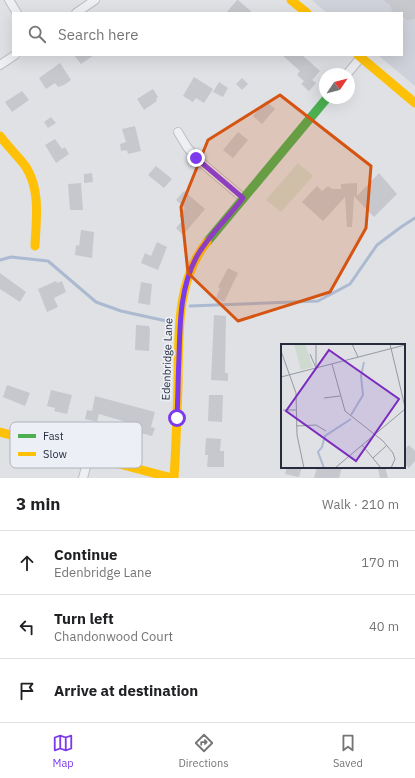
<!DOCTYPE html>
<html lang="en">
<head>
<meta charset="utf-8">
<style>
  body { margin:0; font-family:"IBM Plex Sans",sans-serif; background:#f6f6f6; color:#202124 }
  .compass { position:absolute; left:319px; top:68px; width:36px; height:36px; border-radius:50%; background:#fff; box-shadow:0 4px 16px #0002; rotate:55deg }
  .stop { position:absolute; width:12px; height:12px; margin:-9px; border:3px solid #7c3aed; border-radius:50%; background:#fff }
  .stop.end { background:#7c3aed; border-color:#fff; box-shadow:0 1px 4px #0008 }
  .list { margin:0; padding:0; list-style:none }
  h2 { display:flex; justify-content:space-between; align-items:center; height:52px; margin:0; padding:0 16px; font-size:17px }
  h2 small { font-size:13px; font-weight:400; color:#757577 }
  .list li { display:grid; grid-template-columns:26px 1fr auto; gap:12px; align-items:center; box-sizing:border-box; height:64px; padding:0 16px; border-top:1px solid #e0e0e0 }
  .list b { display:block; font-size:15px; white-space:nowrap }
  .list p { margin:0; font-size:13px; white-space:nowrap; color:#757577 }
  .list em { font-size:13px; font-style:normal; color:#757577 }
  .icon { flex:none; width:22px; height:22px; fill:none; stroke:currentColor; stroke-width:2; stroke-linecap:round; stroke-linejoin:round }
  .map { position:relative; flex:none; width:415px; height:478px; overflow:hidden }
  .search { position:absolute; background:#fff; box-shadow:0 4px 16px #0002; left:12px; right:12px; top:12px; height:44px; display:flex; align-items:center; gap:10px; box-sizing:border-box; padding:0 14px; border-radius:0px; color:#757577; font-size:15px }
  .sheet { height:244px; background:#fff }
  nav { display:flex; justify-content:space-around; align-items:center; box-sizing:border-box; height:56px; border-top:1px solid #e0e0e0; background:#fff; font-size:11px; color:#757577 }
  nav a { display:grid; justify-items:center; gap:2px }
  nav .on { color:#7c3aed }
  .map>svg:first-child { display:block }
  .built { fill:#cfd2da }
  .green { fill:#ced9cf }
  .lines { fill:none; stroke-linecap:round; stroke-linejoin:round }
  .stream { stroke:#acbad1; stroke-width:3 }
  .building { fill:#c6c8cd }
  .street-casing { stroke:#bcbec2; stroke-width:10 }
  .street { stroke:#eeeff2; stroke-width:8 }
  .fast { stroke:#4caf50; stroke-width:9 }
  .slow { stroke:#ffc107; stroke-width:9 }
  .route { stroke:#7c3aed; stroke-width:5 }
  .marked { fill:#d55411; fill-opacity:0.2; stroke:#d55411; stroke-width:3; stroke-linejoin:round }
  .labels { text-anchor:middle; stroke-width:3.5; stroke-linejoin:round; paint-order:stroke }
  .street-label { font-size:11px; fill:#262c3e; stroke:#eceff5 }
  .inset-river { fill:none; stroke:#acbad1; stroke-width:2 }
  .inset-road { fill:none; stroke:#9599a2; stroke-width:1 }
  .view { fill:#7b2cbf; fill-opacity:0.15; stroke:#7b2cbf; stroke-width:2 }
  .inset-edge { fill:none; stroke:#262c3e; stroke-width:2 }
  .key { fill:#eceff5; stroke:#b1b4be; stroke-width:1 }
  .key-label { font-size:11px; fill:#262c3e }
</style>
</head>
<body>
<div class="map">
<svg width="415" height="478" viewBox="0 0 415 478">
  <rect width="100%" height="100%" fill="#dfe1e5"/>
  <polygon class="built" points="312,0 415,0 415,86 378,55 402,55 402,13 327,13"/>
  <polygon class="green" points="298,163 313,176 281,212 266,200"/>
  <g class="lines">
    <g class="stream">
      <polyline points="0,260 11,257 48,261 96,302 121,311 171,322"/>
      <polyline points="190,306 318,301 350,284 377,245 401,227 415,218"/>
    </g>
  </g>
  <g class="building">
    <polygon points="237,0 238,0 253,13 226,13"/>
    <polygon points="383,0 415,0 415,19 407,20 402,16 402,13 392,13 391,6"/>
    <polygon points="74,55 94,55 81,64"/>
    <polygon points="282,55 302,55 320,71 312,80 316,83 309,91 301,84 304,81 297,75 300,71"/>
    <polygon points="60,63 71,80 64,85 58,87 55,83 46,89 39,78"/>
    <polygon points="194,77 213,89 204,103 196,98 193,102 183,96"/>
    <polygon points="242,78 248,84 242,90 236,84"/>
    <polygon points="219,82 228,88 223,97 213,92"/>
    <polygon points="153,89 158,97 156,99 157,101 144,110 137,99"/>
    <polygon points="22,91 29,100 12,112 5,102"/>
    <polygon points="266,101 275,109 262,124 253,116"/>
    <polygon points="51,117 56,123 48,128 44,122"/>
    <polygon points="135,126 141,151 128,154 127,150 121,151 120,144 126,142 122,129"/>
    <polygon points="238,132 248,140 233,158 223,150"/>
    <polygon points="55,139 62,149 65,147 69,154 56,163 45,145"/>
    <polygon points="156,166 172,179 164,188 148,175"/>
    <polygon points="92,173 93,182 84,183 84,174"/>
    <polygon points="379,173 397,194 374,217 354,196 352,227 347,227 345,197 323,221 302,202 317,186 322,191 328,186 332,189 341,189 341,184 357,183 357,196"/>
    <polygon points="81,183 83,210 70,210 68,184"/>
    <polygon points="184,191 205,209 183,235 176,228 183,220 179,216 185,208 176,200"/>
    <polygon points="81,230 94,232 92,258 75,255 76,245 79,246"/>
    <polygon points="157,242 167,247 158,270 141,263 145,253 151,256"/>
    <polygon points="228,268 238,273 224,302 216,298 220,288 218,287"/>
    <polygon points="0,273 26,292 20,302 0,289"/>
    <polygon points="56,281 57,283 62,281 66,292 54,298 58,307 47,312 38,289"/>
    <polygon points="141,282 152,284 150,305 138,303"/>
    <polygon points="214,315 226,316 225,373 228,373 228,381 211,380"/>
    <polygon points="136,325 149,326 150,331 149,351 135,350"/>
    <polygon points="7,385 30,393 25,406 3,397"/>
    <polygon points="51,390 72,395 67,414 54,411 55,408 47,406"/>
    <polygon points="209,395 223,395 222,422 208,421"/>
    <polygon points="95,396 155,412 151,427 155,428 152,436 141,433 143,427 99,414 97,422 85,419 87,410 92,411"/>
    <polygon points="206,438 221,439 220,451 224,451 224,467 207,467 208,455 205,455"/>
    <polygon points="409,445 415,451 415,461 409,468 404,463 404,450"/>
    <polygon points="287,467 302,467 299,477 285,474"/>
    <polygon points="317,467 337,467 342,468 339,478 314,478"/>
    <polygon points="385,467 388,478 380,478 378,469"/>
  </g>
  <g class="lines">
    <defs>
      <g id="street">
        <polyline points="9,0 17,13"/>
        <polyline points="76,13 95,0"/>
        <polyline points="0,65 15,55"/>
        <polyline points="347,74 361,57"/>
        <polyline points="178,132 187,147 196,158 243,198"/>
        <polyline points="83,478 89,456"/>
      </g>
    </defs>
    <use href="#street" class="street-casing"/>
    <use href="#street" class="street"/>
    <polyline class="fast" points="207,242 327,98"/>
    <g class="slow">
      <polyline points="291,0 307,13"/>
      <polyline points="358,55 415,103"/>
      <path d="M0,136c8,11 18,20 26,31 15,24 10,53 9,79"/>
      <polyline points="0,432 172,478"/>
      <path d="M174,478c2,-31 3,-61 4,-92 1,-47 -3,-105 29,-144"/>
    </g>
  </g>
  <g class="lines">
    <path class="route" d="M177,418c1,-20 1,-40 2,-61 1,-33 1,-69 17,-99 11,-21 32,-40 47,-60l-47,-40"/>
  </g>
  <path class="marked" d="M280,95l91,71 -5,62 -36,64 -92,29 -50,-48 -7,-66 27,-67z"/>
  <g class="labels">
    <g class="street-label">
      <text transform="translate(167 359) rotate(-88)" y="4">Edenbridge Lane</text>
    </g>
  </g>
  <g transform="translate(281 344)">
    <rect width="124" height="124" fill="#dfe1e5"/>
    <path d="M13,0h11l8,23 -12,3z" fill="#ced9cf"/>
    <path class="inset-river" d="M70,71l12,-20 -2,-19 3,-14M43,124l-6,-16 4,-5 3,-11 26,-17"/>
    <path class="inset-road" d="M35,0v24M71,0l6,13M109,0l15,63M0,7l15,42 1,42 7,33M29,10l6,14M51,20l13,47 38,30 10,12 2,6 -4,9M0,33l124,-32M43,54l16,-2M2,66h13M15,82l20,-1 10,6M81,101l19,23M92,114l14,-13M54,124l70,-59"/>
    <path class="view" d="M48,6l70,49 -43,62 -70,-50z"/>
    <rect width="124" height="124" class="inset-edge"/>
  </g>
  <rect x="10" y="422" width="132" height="46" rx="6" class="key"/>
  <rect x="18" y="434" width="18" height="4" fill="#4caf50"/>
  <rect x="18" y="452" width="18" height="4" fill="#ffc107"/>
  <g class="key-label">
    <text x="43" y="440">Fast</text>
    <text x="43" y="458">Slow</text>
  </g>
</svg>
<svg class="compass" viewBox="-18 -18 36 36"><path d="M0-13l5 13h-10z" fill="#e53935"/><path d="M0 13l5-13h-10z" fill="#757577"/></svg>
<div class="stop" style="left:177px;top:418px"></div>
<div class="stop end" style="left:196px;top:158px"></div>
<div class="search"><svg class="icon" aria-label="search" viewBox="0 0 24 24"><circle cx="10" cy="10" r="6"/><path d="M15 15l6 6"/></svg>Search here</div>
</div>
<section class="sheet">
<h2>3 min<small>Walk · 210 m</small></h2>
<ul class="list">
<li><svg class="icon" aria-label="ahead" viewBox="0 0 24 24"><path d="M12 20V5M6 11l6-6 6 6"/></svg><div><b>Continue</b><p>Edenbridge Lane</p></div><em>170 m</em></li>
<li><svg class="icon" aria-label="left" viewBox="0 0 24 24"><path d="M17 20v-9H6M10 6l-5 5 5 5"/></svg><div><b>Turn left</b><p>Chandonwood Court</p></div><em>40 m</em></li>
<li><svg class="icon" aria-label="arrive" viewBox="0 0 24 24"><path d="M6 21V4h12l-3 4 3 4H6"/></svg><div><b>Arrive at destination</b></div></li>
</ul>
</section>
<nav>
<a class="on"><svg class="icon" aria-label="map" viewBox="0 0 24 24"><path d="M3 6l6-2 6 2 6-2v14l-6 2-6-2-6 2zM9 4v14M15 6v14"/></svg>Map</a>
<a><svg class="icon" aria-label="directions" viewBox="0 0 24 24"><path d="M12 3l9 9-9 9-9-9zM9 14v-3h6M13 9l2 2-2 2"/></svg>Directions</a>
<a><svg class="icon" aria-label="saved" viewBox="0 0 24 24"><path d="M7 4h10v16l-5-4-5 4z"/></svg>Saved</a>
</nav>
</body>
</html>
